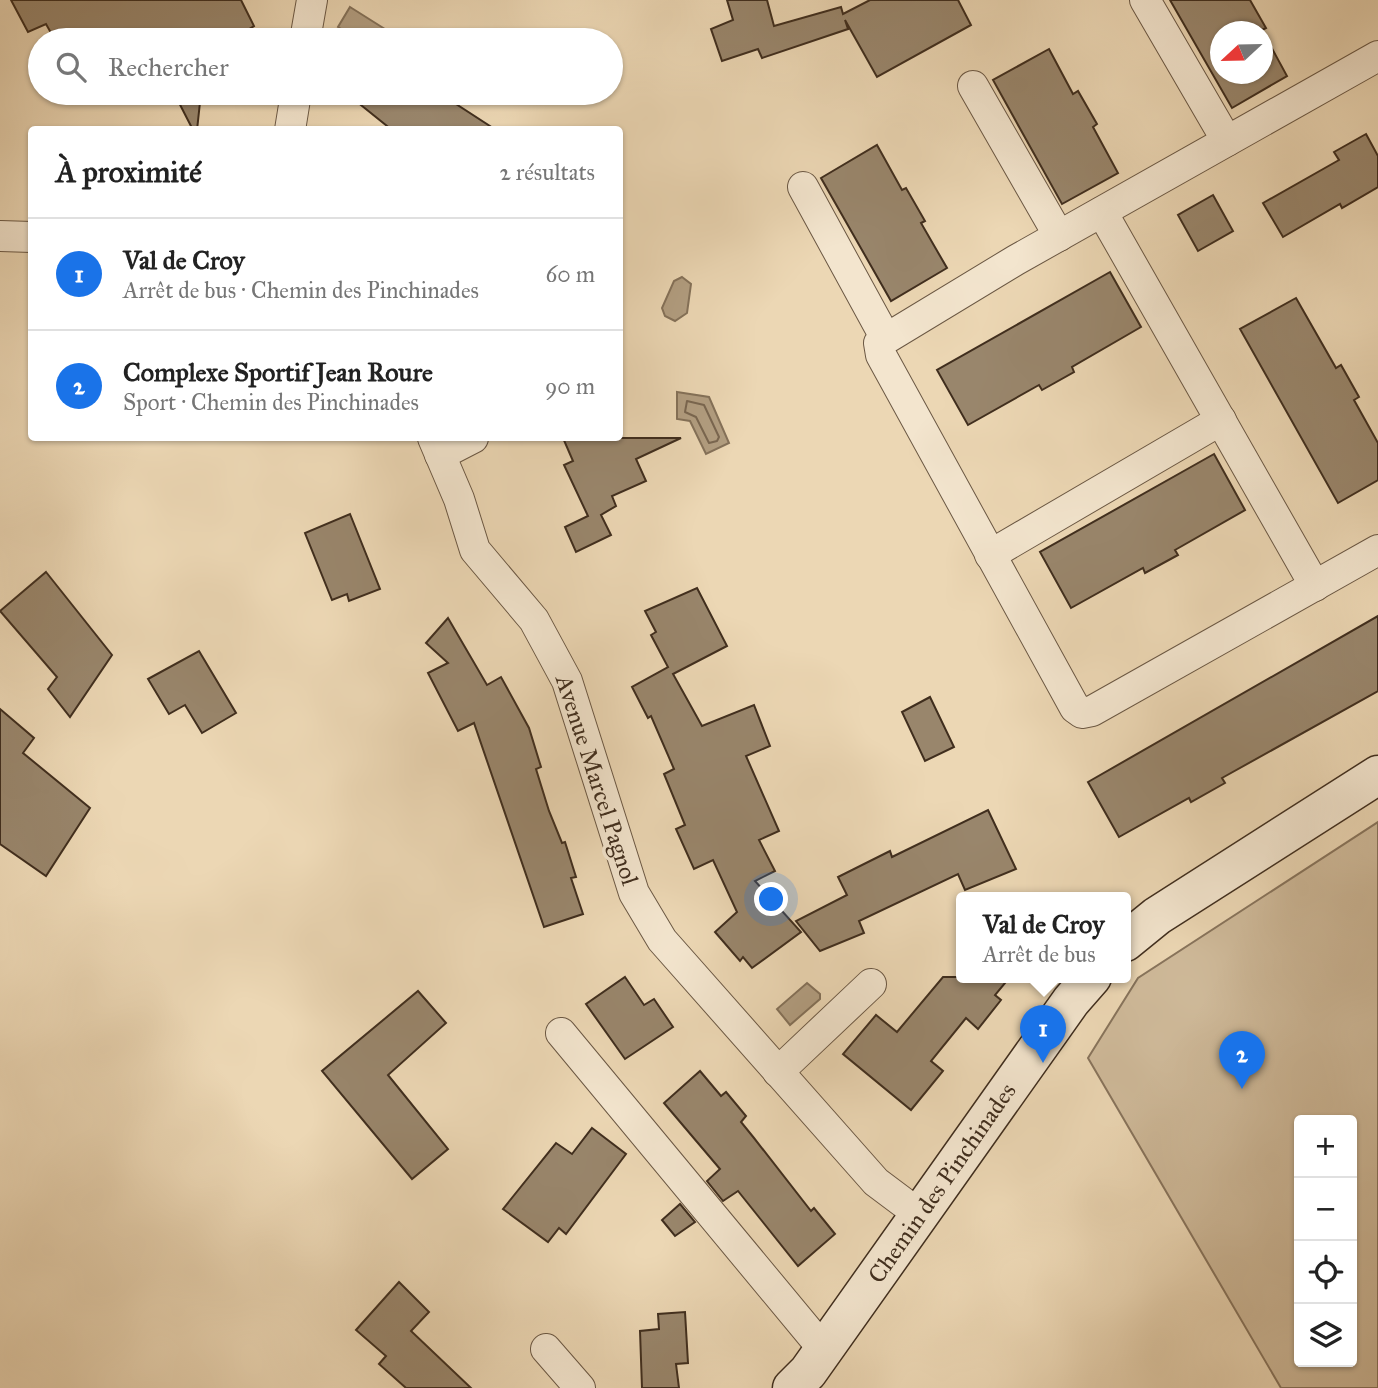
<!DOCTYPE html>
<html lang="fr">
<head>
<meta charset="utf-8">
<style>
  body { margin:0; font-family:"IM FELL Great Primer",serif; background:#f6f6f6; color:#222 }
  .controls { position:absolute; right:21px; bottom:21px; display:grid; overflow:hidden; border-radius:7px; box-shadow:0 2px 5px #0004 }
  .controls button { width:63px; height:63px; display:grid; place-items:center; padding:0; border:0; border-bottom:2px solid #e0e0e0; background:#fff; color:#222; font:35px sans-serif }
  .compass { position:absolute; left:1210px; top:21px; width:63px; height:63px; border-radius:50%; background:#fff; box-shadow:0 2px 5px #0004; rotate:248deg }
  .you { position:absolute; left:772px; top:900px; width:24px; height:24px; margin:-18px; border:5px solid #fff; border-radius:50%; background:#1a73e8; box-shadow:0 0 0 10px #1a73e833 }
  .badge { display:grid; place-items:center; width:46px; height:46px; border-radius:50%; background:#1a73e8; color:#fff; font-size:23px; font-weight:700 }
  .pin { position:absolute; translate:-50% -58px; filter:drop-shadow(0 2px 4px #0008) }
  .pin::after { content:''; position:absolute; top:37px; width:24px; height:21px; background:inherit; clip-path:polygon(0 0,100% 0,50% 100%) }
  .popup { position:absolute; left:956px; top:892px; width:175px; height:91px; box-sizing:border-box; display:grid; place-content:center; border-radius:7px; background:#fff; filter:drop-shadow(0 2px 5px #0005); font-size:23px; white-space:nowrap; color:#767676 }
  .popup b { font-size:26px; color:#222 }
  .popup::after { content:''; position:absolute; left:50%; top:100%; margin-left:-14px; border:14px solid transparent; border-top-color:#fff }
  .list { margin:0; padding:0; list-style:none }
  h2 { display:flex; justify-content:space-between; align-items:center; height:91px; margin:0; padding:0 28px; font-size:30px }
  h2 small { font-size:23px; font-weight:400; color:#767676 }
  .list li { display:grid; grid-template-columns:46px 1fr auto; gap:21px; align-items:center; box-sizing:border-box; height:112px; padding:0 28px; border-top:2px solid #e0e0e0 }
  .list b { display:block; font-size:26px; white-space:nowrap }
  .list p { margin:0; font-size:23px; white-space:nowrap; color:#767676 }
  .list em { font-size:23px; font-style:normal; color:#767676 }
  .icon { flex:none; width:38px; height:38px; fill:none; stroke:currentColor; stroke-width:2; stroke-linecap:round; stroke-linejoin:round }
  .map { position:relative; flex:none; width:1378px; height:1388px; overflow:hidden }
  .search { position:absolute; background:#fff; box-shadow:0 2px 5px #0004; left:28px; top:28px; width:595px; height:77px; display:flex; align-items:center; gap:18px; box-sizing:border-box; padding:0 24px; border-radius:38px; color:#767676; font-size:26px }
  .panel { position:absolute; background:#fff; box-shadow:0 2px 5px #0004; left:28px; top:126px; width:595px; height:315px; border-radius:7px }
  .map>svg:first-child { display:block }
  .green { fill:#cfba9a; stroke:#88745c; stroke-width:2; fill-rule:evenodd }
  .water { fill:#b29e81; stroke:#847159; stroke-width:2 }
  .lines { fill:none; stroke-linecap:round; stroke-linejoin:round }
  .shore { stroke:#796650; stroke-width:2 }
  .building { fill:#99866c; stroke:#402e1e; stroke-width:2; fill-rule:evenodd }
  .street-casing { stroke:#6b5844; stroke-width:32 }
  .secondary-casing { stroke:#402e1e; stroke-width:41 }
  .street { stroke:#f3e5ce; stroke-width:30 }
  .secondary { stroke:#f3e5ce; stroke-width:38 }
  .labels { text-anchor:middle; stroke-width:7; stroke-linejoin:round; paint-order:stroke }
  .street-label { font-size:24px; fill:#402e1e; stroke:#f3e5ce }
</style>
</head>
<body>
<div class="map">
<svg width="1378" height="1388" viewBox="0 0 1378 1388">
  <rect width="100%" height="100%" fill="#ecd7b4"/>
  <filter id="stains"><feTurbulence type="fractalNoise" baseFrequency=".00286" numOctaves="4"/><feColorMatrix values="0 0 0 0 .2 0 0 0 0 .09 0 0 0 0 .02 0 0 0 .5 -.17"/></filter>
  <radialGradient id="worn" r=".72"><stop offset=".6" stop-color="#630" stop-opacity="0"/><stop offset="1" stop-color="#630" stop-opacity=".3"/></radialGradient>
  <path class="green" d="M1378,822v566h-97l-193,-330 50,-80zM1299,1120h53v242h-53z"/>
  <g class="water">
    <polygon points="350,7 388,31 382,40 359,40 338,27"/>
    <polygon points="682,277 691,284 687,313 675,321 665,316 662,308 674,281"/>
    <polygon points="677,392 709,397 729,443 706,454 690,421 677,419"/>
    <polygon points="807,983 820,994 820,999 790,1025 777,1009"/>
  </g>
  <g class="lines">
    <polygon class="shore" points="687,401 704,405 719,437 717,441 709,443 696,417 685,412"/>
  </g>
  <g class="building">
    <polygon points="11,0 241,0 254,26 231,40 55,40 46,24 28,32"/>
    <polygon points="727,0 767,0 774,26 841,7 843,14 870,0 958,0 971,25 877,77 845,20 848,29 762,58 758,49 722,61 711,29 733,20"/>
    <path d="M1170,0h80l16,28 -4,2 25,46 -55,32zM1221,32h42v42h-42z"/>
    <polygon points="1049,49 1073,94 1078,91 1097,124 1093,127 1118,173 1062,204 993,80"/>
    <polygon points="174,93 201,93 197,130 193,130"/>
    <polygon points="346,93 439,93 496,130 392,130"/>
    <polygon points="1366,134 1378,156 1378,187 1342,208 1340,204 1283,237 1263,203 1339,160 1334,152"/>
    <polygon points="877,145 902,190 906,188 925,221 921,223 947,268 891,301 821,178"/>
    <polygon points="1213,195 1233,231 1198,251 1178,215"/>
    <polygon points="1110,272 1141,327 1072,367 1074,372 1042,390 1039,385 968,425 937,370"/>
    <polygon points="1296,298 1336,368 1341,365 1359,397 1354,400 1378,443 1378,480 1338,503 1240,329"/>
    <polygon points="563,438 681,438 636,459 646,481 612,496 616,506 601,515 611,535 576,552 565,527 588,516 564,465 573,461"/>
    <polygon points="1214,454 1245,510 1175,550 1178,555 1145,573 1143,568 1071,608 1040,552"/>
    <polygon points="350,514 380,589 349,601 347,594 332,600 305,533"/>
    <polygon points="46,572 112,655 70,717 48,689 57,677 0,611"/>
    <polygon points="697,588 727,646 673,674 702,726 754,705 770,746 746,756 779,831 759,840 775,871 755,881 801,932 752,968 743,957 740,961 715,932 737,912 713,860 694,869 676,829 685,825 664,774 674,769 651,716 648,718 632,687 668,667 651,635 656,632 645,611"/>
    <polygon points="1378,616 1378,691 1222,778 1225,783 1191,802 1189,798 1119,837 1088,782"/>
    <polygon points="448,618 487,685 501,677 529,728 541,767 536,769 549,811 562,843 565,842 576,877 571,878 583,914 544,927 474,723 458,731 428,673 448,663 426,643"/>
    <polygon points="199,651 236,713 202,733 185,705 169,714 148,679"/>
    <polygon points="930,697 954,747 925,761 902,712"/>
    <polygon points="0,709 34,738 23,753 90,808 46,876 0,844"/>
    <polygon points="988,810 1016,869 965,890 958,874 859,921 864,933 820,951 796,921 847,895 838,877 890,851 892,857"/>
    <polygon points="625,977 644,1005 654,999 673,1027 625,1059 586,1004"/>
    <polygon points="943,977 1010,977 995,995 1001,1000 978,1029 966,1018 931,1061 943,1071 911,1110 843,1054 876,1015 897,1032"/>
    <polygon points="418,991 446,1023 388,1075 448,1149 412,1179 322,1071"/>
    <polygon points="700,1071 721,1096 726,1092 746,1116 741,1122 754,1138 811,1211 814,1208 835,1234 798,1266 738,1191 723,1201 707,1181 720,1169 664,1103"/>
    <polygon points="592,1128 626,1154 566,1234 559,1228 548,1242 503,1209 556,1143 572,1154"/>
    <polygon points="680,1204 695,1222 675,1236 662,1220"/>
    <polygon points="399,1282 429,1312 411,1331 471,1388 406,1388 379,1364 386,1356 356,1330"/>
    <polygon points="685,1312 688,1363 676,1364 679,1388 642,1388 640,1331 659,1329 658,1314"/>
  </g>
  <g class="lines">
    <defs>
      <g id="street">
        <polyline points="1145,0 1227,141"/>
        <polyline points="305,40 312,0"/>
        <polyline points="1378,56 1016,260 879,343 881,355 1075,708 1082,713 1092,711 1378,550"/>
        <polyline points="973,86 1059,236"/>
        <polyline points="290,130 296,93"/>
        <polyline points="803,187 885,337"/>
        <polyline points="1102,212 1315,586"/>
        <polyline points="0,236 32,237"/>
        <polyline points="433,438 459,499 475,550 534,620 567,681 634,893 662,940 876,1182 920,1215"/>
        <polyline points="440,455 473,438"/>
        <polyline points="990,555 1221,420"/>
        <polyline points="561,1033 824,1350"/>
        <polyline points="778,1072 871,984"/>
        <polyline points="546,1349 580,1388"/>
      </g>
      <g id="secondary">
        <polyline points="1125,942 1157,916 1378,775"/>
        <polyline points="792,1388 808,1372 1071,1001 1092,977"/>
      </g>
    </defs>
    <use href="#street" class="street-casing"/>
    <use href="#secondary" class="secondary-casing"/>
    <use href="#street" class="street"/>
    <use href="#secondary" class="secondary"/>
  </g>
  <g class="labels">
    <g class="street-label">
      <text transform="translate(597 780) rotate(72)" y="8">Avenue Marcel Pagnol</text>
      <text transform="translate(942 1183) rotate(-55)" y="8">Chemin des Pinchinades</text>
    </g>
  </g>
  <rect width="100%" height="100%" filter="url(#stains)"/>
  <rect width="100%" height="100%" fill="url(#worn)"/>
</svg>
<div class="controls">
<button>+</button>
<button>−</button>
<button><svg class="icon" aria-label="locate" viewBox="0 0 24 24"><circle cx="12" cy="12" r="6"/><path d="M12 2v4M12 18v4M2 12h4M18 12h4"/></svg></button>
<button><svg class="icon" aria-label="layers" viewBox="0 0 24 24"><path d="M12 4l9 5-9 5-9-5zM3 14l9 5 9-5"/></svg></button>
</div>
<svg class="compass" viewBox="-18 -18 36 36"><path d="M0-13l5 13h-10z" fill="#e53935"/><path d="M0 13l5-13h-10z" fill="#767676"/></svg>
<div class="you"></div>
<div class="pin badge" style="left:1043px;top:1063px">1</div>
<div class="popup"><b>Val de Croy</b>Arrêt de bus</div>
<div class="pin badge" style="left:1242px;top:1089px">2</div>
<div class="search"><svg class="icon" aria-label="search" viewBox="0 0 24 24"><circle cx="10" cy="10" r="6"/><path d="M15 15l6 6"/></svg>Rechercher</div>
<section class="panel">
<h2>À proximité<small>2 résultats</small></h2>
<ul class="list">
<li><span class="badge">1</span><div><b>Val de Croy</b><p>Arrêt de bus · Chemin des Pinchinades</p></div><em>60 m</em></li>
<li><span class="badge">2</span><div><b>Complexe Sportif Jean Roure</b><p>Sport · Chemin des Pinchinades</p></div><em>90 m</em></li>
</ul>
</section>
</div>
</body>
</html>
